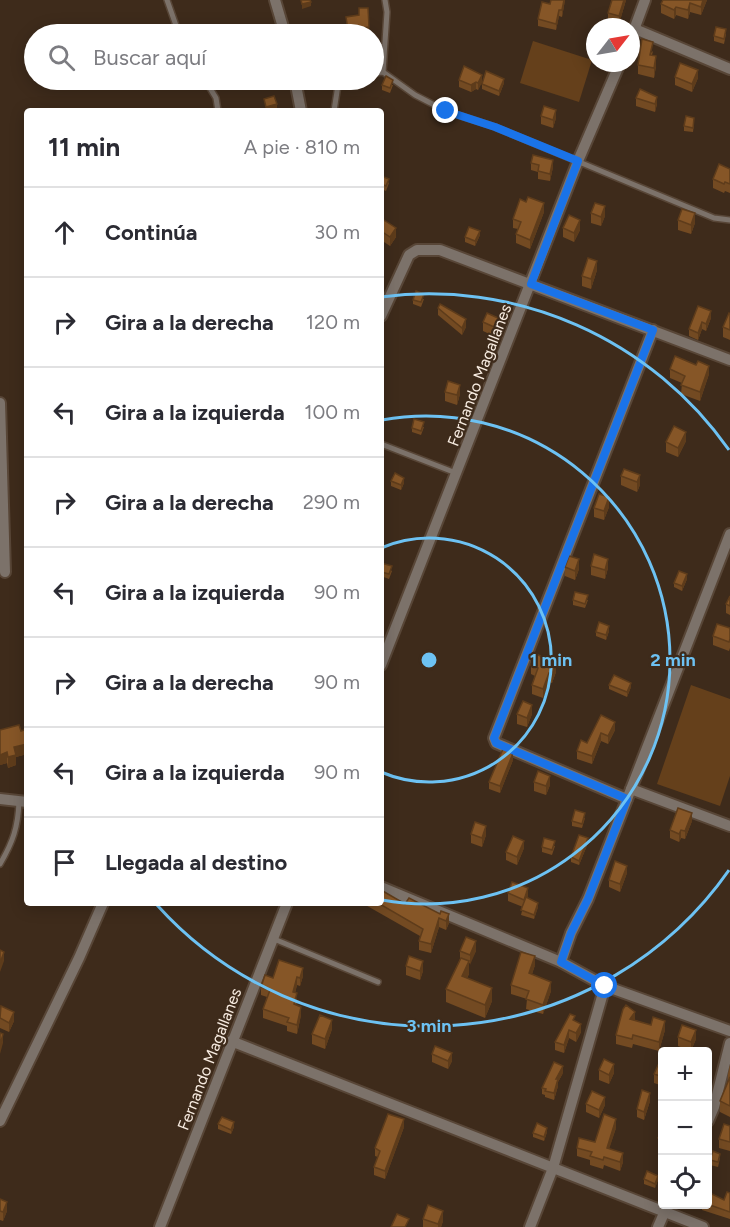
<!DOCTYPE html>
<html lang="es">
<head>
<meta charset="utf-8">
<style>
  body { margin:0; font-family:Figtree,sans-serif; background:#f2f2f3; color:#2b2b33 }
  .controls { position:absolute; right:18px; bottom:18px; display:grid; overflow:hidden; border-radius:6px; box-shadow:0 3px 15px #0003 }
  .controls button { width:54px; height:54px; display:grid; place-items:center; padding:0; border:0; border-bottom:2px solid #e1e1e2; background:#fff; color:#2b2b33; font:30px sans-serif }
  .compass { position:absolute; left:586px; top:18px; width:54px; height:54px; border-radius:50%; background:#fff; box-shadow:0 3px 15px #0003; rotate:59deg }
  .stop { position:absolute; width:18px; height:18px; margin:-14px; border:4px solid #1a73e8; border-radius:50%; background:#fff }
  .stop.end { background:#1a73e8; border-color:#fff; box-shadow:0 2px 6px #0008 }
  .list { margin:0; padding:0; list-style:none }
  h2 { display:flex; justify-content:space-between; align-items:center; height:78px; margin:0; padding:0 24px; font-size:26px }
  h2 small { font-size:20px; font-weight:400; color:#7c7c81 }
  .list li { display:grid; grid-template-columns:39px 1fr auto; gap:18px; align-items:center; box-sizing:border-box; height:90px; padding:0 24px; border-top:2px solid #e1e1e2 }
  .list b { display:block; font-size:22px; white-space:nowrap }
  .list em { font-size:20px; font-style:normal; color:#7c7c81 }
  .icon { flex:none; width:33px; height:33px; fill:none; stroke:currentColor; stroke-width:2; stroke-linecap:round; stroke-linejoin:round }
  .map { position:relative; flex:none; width:730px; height:1227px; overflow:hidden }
  .search { position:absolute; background:#fff; box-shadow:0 3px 15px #0003; left:24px; top:24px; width:360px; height:66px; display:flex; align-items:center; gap:15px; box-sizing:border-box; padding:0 21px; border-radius:33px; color:#7c7c81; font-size:22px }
  .panel { position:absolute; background:#fff; box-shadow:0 3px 15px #0003; left:24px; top:108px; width:360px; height:798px; border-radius:6px }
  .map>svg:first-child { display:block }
  .pitch { fill:#65401b }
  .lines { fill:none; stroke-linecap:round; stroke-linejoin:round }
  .service-casing { stroke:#584637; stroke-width:8 }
  .minor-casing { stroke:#584637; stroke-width:14 }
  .service { stroke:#7c726a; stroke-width:5 }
  .minor { stroke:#7c726a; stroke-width:10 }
  .wall { fill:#734a22 }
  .shaded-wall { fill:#5e3c1b }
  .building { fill:#865627; stroke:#5e3c1b; stroke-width:1.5 }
  .route { stroke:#1a73e8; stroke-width:8 }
  .ring { fill:none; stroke:#6dc2f3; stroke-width:3 }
  .labels { text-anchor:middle; stroke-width:4.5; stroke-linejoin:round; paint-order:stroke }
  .street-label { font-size:16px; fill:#f9ede2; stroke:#3e2b1b }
  .centre { fill:#6dc2f3; stroke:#3e2b1b; stroke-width:3 }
  .ring-label { font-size:18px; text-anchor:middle; font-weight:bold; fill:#6dc2f3; stroke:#3e2b1b; stroke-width:4.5; stroke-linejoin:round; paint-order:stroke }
</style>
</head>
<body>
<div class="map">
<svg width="730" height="1227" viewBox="0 0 730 1227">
  <rect width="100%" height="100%" fill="#3e2b1b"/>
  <g class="pitch">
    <polygon points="533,41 592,60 579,102 520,83"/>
    <polygon points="691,685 730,699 730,776 720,806 657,784"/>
  </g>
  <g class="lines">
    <defs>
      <g id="service">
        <polyline points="167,0 179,34"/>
        <polyline points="383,72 387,12 385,0"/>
        <polyline points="374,73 383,72 415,95 446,111 495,127 714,218 730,220"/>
        <polyline points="205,80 216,98 218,111"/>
        <polyline points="334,111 338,85 346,80"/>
        <polyline points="381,444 456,473"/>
        <path d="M0,864c13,-22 18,-37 19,-62"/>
        <polyline points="274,939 378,982"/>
      </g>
      <g id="minor">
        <polyline points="275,0 285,34"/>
        <polyline points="635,29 730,69"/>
        <polyline points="631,38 645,0"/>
        <polyline points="295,80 301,111"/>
        <polyline points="381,316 409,255 417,250 440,250 730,360"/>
        <polyline points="0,403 5,572"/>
        <polyline points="381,665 578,161 620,63"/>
        <polyline points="631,789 730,826"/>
        <polyline points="0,799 27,802"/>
        <polyline points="627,799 496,743 494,738 653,330"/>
        <polyline points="381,887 561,962 605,986 730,1031"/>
        <polyline points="561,962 571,933 588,899 631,789 730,534"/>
        <polyline points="231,1041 703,1227"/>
        <polyline points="0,1121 79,958 103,903"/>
        <polyline points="708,1121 714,1107 730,1043"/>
        <polyline points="160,1227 287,903"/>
        <polyline points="530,1227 553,1168 605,986"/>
        <polyline points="658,1227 668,1204"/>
      </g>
    </defs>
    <use href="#service" class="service-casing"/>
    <use href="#minor" class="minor-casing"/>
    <use href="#service" class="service"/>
    <use href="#minor" class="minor"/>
  </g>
  <g class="wall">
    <polygon points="551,0 565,0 562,17 559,16 556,30 538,26 538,19 550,4"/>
    <polygon points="626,0 619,24 608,21 608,13"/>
    <polygon points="663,0 707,0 701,15 690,12 688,19 676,15 674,19 661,13 661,4"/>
    <polygon points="368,8 369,31 348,34 346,17 359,15"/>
    <polygon points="726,34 724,44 714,41 714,36"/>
    <polygon points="653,51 652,55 656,66 654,78 638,74 638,65"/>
    <polygon points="675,77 698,78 692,92 675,85"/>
    <rect x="306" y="80" width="15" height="2"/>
    <polygon points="459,80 482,82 478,90 476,89 471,92 459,87"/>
    <polygon points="504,83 499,96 482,89 482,84"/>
    <polygon points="382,85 393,85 390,93 382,90"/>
    <polygon points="636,98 657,104 655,112 636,106"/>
    <polygon points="541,116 556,118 553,128 541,124"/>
    <polygon points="694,123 693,132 684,131 684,126"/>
    <polygon points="531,163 553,167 550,181 538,179 538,172 531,170"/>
    <polygon points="730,169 730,193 725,191 724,193 713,188 713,179"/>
    <polygon points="381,176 389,183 386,191 381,189"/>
    <polygon points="544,212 530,249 516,243 516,234 518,229 513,228 513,219"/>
    <polygon points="591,213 605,216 601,226 591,223"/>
    <polygon points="678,220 695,223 691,234 678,230"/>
    <polygon points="381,225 396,237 390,246 381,240"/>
    <polygon points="563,228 580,230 574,242 563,237"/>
    <polygon points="480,235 475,246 465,242 465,237"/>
    <polygon points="597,270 591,289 582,286 582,276"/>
    <polygon points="424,299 421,307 413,304 413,300"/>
    <polygon points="698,306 711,318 706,331 702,329 698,340 689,336 689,329"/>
    <polygon points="438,308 466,327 462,335 438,315"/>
    <polygon points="730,314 730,340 723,337 723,327"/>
    <polygon points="483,322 498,327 494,336 483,331"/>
    <polygon points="670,369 709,374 700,401 681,394 682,383 670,378"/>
    <polygon points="445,392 460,394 457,405 445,401"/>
    <polygon points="424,427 421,435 412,432 412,428"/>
    <polygon points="686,441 678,457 666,452 666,442"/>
    <polygon points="624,469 640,485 637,492 621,485 621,476"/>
    <polygon points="391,481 404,483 401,490 391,486"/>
    <polygon points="609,507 604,520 594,517 594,508"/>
    <polygon points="381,563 392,571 389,579 381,576"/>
    <polygon points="591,566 608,568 605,579 591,575"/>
    <polygon points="565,567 579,569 575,580 565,576"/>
    <polygon points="687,579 682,591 674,587 674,583"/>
    <polygon points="730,596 730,615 726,613 726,604"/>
    <polygon points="573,600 588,600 585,608 573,605"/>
    <polygon points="730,628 730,648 729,651 713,645 713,636"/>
    <polygon points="609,631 606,640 596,636 596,632"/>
    <polygon points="531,665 556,672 552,683 549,682 543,698 532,694 532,685 535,676 531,674"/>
    <polygon points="609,685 631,687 627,697 609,689"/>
    <polygon points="517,714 532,714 527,727 517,724"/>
    <polygon points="601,715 615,730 608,744 601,741 592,764 577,759 577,751 587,743"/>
    <polygon points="27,729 27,754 16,757 16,765 8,768 7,763 0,765 21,731"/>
    <polygon points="513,760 500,793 489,789 489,782"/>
    <polygon points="534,782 550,785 546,795 534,791"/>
    <polygon points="585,818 582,828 572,826 572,821"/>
    <polygon points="692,821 685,839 681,838 679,842 670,838 670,830"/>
    <polygon points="471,834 486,835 482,847 471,843"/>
    <polygon points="588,843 579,865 571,862 571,857"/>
    <polygon points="555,846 552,855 542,852 542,847"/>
    <polygon points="524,848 517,865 506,860 506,852"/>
    <polygon points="627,873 620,892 609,887 609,880"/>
    <polygon points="508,893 528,896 527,898 538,907 534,919 521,915 523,907 508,901"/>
    <polygon points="362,903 405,904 440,914 449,923 446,930 439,927 431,953 419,950 419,941 420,936"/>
    <polygon points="460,951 476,951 469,964 469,974 467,978 492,1001 485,1018 446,1002 446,989 460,959"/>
    <polygon points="535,965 532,974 551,991 543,1014 526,1009 527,999 511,994 511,985"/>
    <polygon points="406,966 423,971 420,980 406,975"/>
    <polygon points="303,976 300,986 297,985 295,993 297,1002 296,1005 301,1015 297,1034 287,1031 287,1026 263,1018 263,1009 267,997 261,995 261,987 273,978"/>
    <polygon points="0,1008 14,1021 9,1032 0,1028"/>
    <polygon points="635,1020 665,1030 659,1051 633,1044 632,1048 616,1044 616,1035"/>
    <polygon points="575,1021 581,1032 576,1042 569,1038 564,1053 555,1050 555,1042"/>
    <polygon points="332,1029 325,1049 312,1044 312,1034"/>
    <polygon points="678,1037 696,1039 691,1051 678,1046"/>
    <polygon points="432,1054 452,1061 448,1069 432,1062"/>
    <polygon points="730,1065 730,1117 720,1112 720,1101 728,1082 728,1074"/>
    <polygon points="663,1066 663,1086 654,1083 654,1074"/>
    <polygon points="599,1070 614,1073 609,1084 599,1080"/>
    <polygon points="563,1073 558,1082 558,1086 554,1100 545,1097 545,1095 542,1094 542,1088"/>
    <polygon points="650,1101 644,1120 637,1117 637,1109"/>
    <polygon points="586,1104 605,1105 599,1118 586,1112"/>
    <polygon points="218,1124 234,1127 231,1134 218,1129"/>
    <polygon points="663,1126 663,1147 658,1145 658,1138 662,1131"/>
    <polygon points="730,1126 730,1151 719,1148 719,1139"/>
    <polygon points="404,1127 385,1179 374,1175 374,1167 378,1157 375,1156 375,1148"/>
    <polygon points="616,1128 609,1148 623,1162 620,1171 604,1165 603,1169 590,1165 590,1160 577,1156 577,1148 595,1142"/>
    <polygon points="547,1132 544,1141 533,1137 533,1133"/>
    <polygon points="720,1158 718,1167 710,1165 710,1160"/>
    <polygon points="644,1179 658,1180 655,1188 644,1184"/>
    <polygon points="730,1193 730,1219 702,1210 702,1208 694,1204 708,1204 724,1200"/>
    <polygon points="0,1199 7,1211 3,1221 0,1220"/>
    <polygon points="423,1219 443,1221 441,1227 423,1227"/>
  </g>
  <g class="shaded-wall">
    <polygon points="564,0 565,0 562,17 562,10"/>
    <polygon points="624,0 626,0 619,24 619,16"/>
    <polygon points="703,0 707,0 701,15 701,7"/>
    <polygon points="311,2 311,6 302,9 302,4"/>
    <polygon points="690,3 690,12 688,19 688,10"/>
    <polygon points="676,7 676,15 674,19 674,10"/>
    <polygon points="559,10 559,16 556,30 556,24"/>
    <polygon points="656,56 656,66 654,78 654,68"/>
    <polygon points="698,70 698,78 692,92 692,84"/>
    <polygon points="482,75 482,82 478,90 478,83"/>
    <polygon points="504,79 504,83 499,96 499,91"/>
    <polygon points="476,82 476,89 471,92 471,85"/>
    <polygon points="657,97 657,104 655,112 655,104"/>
    <polygon points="277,104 277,109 266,111 266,107"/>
    <polygon points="556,110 556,118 553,128 553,120"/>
    <polygon points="553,160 553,167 550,181 550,174"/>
    <polygon points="544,203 544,212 530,249 530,240"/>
    <polygon points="605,206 605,216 601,226 601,217"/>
    <polygon points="695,213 695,223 691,234 691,225"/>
    <polygon points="580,220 580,230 574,242 574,233"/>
    <polygon points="396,228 396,237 390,246 390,237"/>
    <polygon points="480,231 480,235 475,246 475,241"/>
    <polygon points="597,261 597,270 591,289 591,279"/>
    <polygon points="711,311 711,318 706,331 706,324"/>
    <polygon points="498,318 498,327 494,336 494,327"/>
    <polygon points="466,319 466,327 462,335 462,328"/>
    <polygon points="702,322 702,329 698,340 698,333"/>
    <polygon points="709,366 709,374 700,401 700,392"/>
    <polygon points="460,385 460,394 457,405 457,395"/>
    <polygon points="686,432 686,441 678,457 678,448"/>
    <polygon points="640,475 640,485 637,492 637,482"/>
    <polygon points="404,478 404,483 401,490 401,485"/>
    <polygon points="609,497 609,507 604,520 604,511"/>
    <polygon points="579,559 579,569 575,580 575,571"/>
    <polygon points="608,559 608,568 605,579 605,570"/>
    <polygon points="687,574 687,579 682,591 682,586"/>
    <polygon points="609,626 609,631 606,640 606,635"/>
    <polygon points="556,663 556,672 552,683 552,674"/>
    <polygon points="549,673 549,682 543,698 543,689"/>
    <polygon points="631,683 631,687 627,697 627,692"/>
    <polygon points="532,705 532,714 527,727 527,718"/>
    <polygon points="615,722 615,730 608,744 608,736"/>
    <polygon points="601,733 601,741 592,764 592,756"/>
    <polygon points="27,744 27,754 16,757 16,765 8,768 8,757 14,747"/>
    <polygon points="7,752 7,763 0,765 0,755"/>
    <polygon points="513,753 513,760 500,793 500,786"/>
    <polygon points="550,776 550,785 546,795 546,786"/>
    <polygon points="692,813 692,821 685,839 685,831"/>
    <polygon points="486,826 486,835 482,847 482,838"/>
    <polygon points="681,830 681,838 679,842 679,834"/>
    <polygon points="588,838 588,843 579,865 579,861"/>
    <polygon points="524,841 524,848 517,865 517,857"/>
    <polygon points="627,866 627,873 620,892 620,884"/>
    <polygon points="528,888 528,896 524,907 524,900"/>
    <polygon points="538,903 538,907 534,919 534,915"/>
    <polygon points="449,914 449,923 446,930 446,921"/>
    <polygon points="439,918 439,927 431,953 431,944"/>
    <polygon points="476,941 476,951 470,965 470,955"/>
    <polygon points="4,952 4,961 0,972 0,963"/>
    <polygon points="535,956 535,965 529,983 529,973"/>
    <polygon points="423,961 423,971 420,980 420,971"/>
    <polygon points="469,961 469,974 462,988 462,976"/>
    <polygon points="303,968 303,976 300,986 300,978"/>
    <polygon points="297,977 297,985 293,1001 293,992"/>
    <polygon points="551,982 551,991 543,1014 543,1005"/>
    <polygon points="492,988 492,1001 485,1018 485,1005"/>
    <polygon points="301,1007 301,1015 297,1034 297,1025"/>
    <polygon points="14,1012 14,1021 9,1032 9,1023"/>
    <polygon points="635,1012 635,1021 630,1019"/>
    <polygon points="332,1020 332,1029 325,1049 325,1039"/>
    <polygon points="665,1021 665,1030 659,1051 659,1042"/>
    <polygon points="581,1024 581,1032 576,1042 576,1033"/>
    <polygon points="569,1030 569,1038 564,1053 564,1045"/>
    <polygon points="696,1030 696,1039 691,1051 691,1042"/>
    <polygon points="3,1034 3,1043 0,1054 0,1045"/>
    <polygon points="452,1053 452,1061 448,1069 448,1061"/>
    <polygon points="614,1064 614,1073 609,1084 609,1075"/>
    <polygon points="563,1066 563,1073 558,1082 558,1086 554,1100 554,1093 556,1079"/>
    <polygon points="650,1093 650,1101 644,1120 644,1112"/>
    <polygon points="605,1097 605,1105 599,1118 599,1110"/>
    <polygon points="404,1119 404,1127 385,1179 385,1171"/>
    <polygon points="616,1119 616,1128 607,1156 607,1148"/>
    <polygon points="234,1122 234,1127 231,1134 231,1130"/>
    <polygon points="547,1128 547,1132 544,1141 544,1137"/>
    <polygon points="623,1153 623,1162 620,1171 620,1162"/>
    <polygon points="658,1176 658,1180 655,1188 655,1184"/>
    <polygon points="7,1202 7,1211 3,1221 3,1212"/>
    <polygon points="443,1211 443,1221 441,1227 438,1227 438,1224"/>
  </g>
  <g class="building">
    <polygon points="301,0 310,0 311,2 302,4"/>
    <polygon points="551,0 564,0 562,10 559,10 556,24 538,19 542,2 550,4"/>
    <polygon points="612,0 624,0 619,16 608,13"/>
    <polygon points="663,0 703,0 701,7 690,3 688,10 676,7 674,10 661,4"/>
    <polygon points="359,8 368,8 369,27 348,30 346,17 359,15"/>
    <polygon points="716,27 726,29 724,39 714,36"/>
    <polygon points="642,39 653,42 650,55 656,56 654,68 638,65"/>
    <polygon points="680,63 698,70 692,84 675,77"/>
    <polygon points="464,66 482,75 478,83 476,82 471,85 459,80"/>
    <polygon points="486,71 504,79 499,91 482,84"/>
    <polygon points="386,76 393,80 390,88 382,85"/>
    <polygon points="640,89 657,97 655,104 636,98"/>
    <polygon points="274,96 277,104 266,107 264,99"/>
    <polygon points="544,106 556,110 553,120 541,116"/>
    <polygon points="686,116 694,118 693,128 684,126"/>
    <polygon points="533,155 553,160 550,174 538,171 539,165 531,163"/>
    <polygon points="719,164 730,169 730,184 725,182 724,184 713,179"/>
    <polygon points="381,176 389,179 386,186 381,184"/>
    <polygon points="528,197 544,203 530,240 516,234 521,222 513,219 520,199 526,202"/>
    <polygon points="595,203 605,206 601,217 591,213"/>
    <polygon points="682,209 695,213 691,225 678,220"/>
    <polygon points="569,215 580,220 574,233 563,228"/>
    <polygon points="384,220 396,228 390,237 381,231 381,225"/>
    <polygon points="469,227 480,231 475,241 465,237"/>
    <polygon points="588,258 597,261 591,279 582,276"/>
    <polygon points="416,291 424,294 421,302 413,300"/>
    <polygon points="440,304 466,319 462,328 438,308"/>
    <polygon points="698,306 711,311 706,324 702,322 698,333 689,329"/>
    <polygon points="487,313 498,318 494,327 483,322"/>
    <polygon points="729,313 730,314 730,330 723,327"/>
    <polygon points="675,356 696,365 698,361 709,366 700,392 681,385 685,376 670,369"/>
    <polygon points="448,381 460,385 457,395 445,392"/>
    <polygon points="414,419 424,422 421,431 412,428"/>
    <polygon points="674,426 686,432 678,448 666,442"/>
    <polygon points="624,469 640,475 637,482 621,476"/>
    <polygon points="395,473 404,478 401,485 391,481"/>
    <polygon points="599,494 609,497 604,511 594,508"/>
    <polygon points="594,554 608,559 605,570 591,566"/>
    <polygon points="569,556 579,559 575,571 565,567"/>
    <polygon points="381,563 392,566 389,574 381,572"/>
    <polygon points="679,571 687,574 682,586 674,583"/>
    <polygon points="575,592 588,595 585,604 573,600"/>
    <polygon points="730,596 730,606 726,604"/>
    <polygon points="599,622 609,626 606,635 596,632"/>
    <polygon points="717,624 730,628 730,639 729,642 713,636"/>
    <polygon points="536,654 556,663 552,674 549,673 543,689 532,685 538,668 531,665"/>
    <polygon points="614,675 631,683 627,692 609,685"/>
    <polygon points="523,701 532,705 527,718 517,714"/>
    <polygon points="601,715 615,722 608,736 601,733 592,756 577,751 581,740 587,743"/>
    <polygon points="19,725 21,731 27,729 27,744 14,747 16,755 8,757 7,752 0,755 0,730"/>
    <polygon points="503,749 513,753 500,786 489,782"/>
    <polygon points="538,771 550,776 546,786 534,782"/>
    <polygon points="678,808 692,813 685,831 681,830 679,834 670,830"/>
    <polygon points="575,810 585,813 582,824 572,821"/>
    <polygon points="475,822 486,826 482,838 471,834"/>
    <polygon points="579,835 588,838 579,861 571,857"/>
    <polygon points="513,836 524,841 517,857 506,852"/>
    <polygon points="544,838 555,841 552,850 542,847"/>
    <polygon points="615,861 627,866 620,884 609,880"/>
    <polygon points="512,882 528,888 524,900 508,893"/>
    <polygon points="381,890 405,904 409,898 440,914 441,911 449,914 446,921 439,918 431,944 419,941 423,929 378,903 381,903"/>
    <polygon points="526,897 538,903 534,915 521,910"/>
    <polygon points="466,937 476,941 470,955 460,951"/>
    <polygon points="0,950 4,952 0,963"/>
    <polygon points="521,952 535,956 529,973 551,982 543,1005 526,999 529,991 511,985"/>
    <polygon points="409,956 423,961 420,971 406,966"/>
    <polygon points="461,958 469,961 462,976 492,988 485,1005 446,989"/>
    <polygon points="279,960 303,968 300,978 297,977 293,992 297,993 294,1004 301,1007 297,1025 287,1022 289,1018 263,1009 270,990 261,987 265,975 273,978"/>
    <polygon points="626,1005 635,1012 630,1019 651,1025 653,1017 665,1021 659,1042 633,1035 632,1039 616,1035 623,1009"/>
    <polygon points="1,1006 14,1012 9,1023 0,1018"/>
    <polygon points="570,1014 575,1016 573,1020 581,1024 576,1033 569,1030 564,1045 555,1042"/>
    <polygon points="320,1015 332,1020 325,1039 312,1034"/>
    <polygon points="682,1025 696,1030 691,1042 678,1037"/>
    <polygon points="0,1033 3,1034 0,1045"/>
    <polygon points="435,1046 452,1053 448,1061 432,1054"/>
    <polygon points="604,1059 614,1064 609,1075 599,1070"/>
    <polygon points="554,1062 563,1066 556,1079 558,1079 554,1093 545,1091 546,1089 542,1088"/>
    <polygon points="658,1065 663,1066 663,1077 654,1074"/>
    <polygon points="730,1077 730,1106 720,1101"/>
    <polygon points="642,1090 650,1093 644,1112 637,1109"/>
    <polygon points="592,1091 605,1097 599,1110 586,1104"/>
    <polygon points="388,1114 404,1119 385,1171 374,1167 380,1151 375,1148"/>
    <polygon points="604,1114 616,1119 607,1148 623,1153 620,1162 604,1157 603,1160 590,1156 592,1152 577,1148 579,1138 595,1142"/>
    <polygon points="222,1117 234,1122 231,1130 218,1124"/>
    <polygon points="537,1123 547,1128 544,1137 533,1133"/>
    <polygon points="724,1124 730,1126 730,1142 719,1139"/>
    <polygon points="663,1130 663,1140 658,1138"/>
    <polygon points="713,1151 720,1154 718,1162 710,1160"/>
    <polygon points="647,1171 658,1176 655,1184 644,1179"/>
    <polygon points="708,1192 724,1200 727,1192 730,1193 730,1212 707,1204 708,1204"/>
    <polygon points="0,1199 7,1202 3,1212 0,1211"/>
    <polygon points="428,1205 443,1211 438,1224 423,1219"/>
    <polygon points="397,1214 409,1219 405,1227 391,1227"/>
  </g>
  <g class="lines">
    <polyline class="route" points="446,111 495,127 578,161 531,284 653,330 494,738 496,743 627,799 588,899 571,933 561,962 605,986"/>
  </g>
  <g class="ring">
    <path d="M381 548A122 122 0 1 1 381 772"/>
    <path d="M382 420A244 244 0 1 1 382 900"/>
    <path d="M729 870A366 366 0 0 1 157 905M381 297A366 366 0 0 1 729 450"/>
  </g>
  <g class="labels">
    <g class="street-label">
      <text transform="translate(479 375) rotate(-69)" y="6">Fernando Magallanes</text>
      <text transform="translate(209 1059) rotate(-69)" y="6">Fernando Magallanes</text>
    </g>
  </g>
  <circle cx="429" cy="660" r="9" class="centre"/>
  <g class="ring-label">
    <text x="551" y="666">1 min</text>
    <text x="673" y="666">2 min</text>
    <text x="429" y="1032">3 min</text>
  </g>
</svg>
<div class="controls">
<button>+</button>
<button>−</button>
<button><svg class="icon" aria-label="locate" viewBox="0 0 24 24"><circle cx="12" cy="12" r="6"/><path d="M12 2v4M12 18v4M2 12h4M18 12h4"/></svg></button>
</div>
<svg class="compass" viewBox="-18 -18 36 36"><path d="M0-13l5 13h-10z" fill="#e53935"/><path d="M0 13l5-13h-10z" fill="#7c7c81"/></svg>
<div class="stop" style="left:605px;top:986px"></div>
<div class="stop end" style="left:446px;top:111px"></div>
<div class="search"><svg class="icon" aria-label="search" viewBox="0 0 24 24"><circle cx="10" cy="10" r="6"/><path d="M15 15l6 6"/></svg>Buscar aquí</div>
<section class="panel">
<h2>11 min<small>A pie · 810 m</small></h2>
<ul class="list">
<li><svg class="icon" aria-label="ahead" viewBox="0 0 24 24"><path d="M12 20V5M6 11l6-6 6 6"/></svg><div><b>Continúa</b></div><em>30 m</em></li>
<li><svg class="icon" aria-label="right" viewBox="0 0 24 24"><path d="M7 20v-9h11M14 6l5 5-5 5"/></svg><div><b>Gira a la derecha</b></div><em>120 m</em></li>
<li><svg class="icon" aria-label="left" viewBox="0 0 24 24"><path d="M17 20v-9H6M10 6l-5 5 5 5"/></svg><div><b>Gira a la izquierda</b></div><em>100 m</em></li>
<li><svg class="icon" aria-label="right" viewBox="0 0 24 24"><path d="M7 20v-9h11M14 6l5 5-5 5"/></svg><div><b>Gira a la derecha</b></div><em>290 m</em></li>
<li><svg class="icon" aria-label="left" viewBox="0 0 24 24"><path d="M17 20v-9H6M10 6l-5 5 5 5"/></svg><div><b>Gira a la izquierda</b></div><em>90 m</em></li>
<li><svg class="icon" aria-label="right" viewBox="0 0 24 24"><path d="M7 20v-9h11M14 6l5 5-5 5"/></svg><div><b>Gira a la derecha</b></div><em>90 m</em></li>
<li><svg class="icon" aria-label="left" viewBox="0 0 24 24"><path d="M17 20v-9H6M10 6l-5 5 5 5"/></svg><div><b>Gira a la izquierda</b></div><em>90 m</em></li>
<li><svg class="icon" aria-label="arrive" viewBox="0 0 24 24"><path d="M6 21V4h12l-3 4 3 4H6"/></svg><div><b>Llegada al destino</b></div></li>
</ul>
</section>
</div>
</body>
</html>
